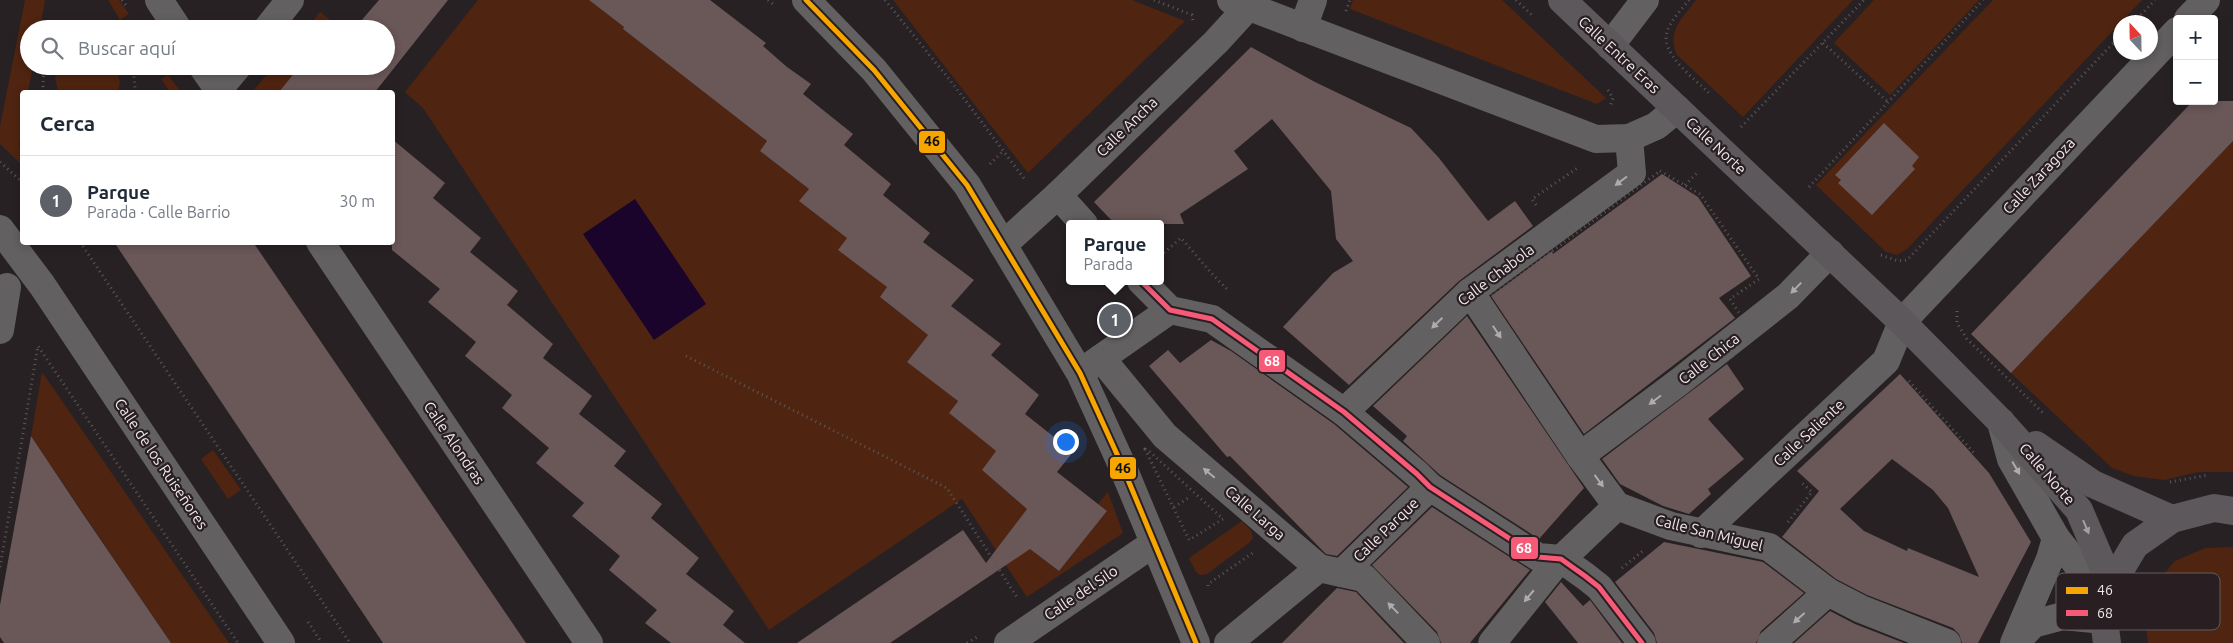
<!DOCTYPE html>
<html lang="es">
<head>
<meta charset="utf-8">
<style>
  body { margin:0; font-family:Ubuntu,sans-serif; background:#f6f6f7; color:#1f2937 }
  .controls { position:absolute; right:15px; top:15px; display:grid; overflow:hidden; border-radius:5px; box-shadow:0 2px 8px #0003 }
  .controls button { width:45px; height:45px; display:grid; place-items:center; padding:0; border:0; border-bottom:1px solid #e0e1e3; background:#fff; color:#1f2937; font:25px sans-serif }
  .compass { position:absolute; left:2113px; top:15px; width:45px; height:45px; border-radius:50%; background:#fff; box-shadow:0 2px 8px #0003; rotate:338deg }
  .you { position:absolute; left:1065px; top:441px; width:18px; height:18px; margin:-12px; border:4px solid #fff; border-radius:50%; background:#1a73e8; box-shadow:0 0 0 8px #1a73e833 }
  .badge { display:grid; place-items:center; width:32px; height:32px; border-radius:50%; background:#5e6068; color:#fff; font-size:16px; font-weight:700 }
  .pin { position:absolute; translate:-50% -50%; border:2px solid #fff; box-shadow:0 1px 5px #0006 }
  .popup { position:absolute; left:1066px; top:220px; width:98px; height:65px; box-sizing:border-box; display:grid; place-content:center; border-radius:5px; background:#fff; filter:drop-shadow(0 1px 4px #0005); font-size:16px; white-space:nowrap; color:#747a83 }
  .popup b { font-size:19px; color:#1f2937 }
  .popup::after { content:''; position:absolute; left:50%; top:100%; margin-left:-10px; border:10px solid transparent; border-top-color:#fff }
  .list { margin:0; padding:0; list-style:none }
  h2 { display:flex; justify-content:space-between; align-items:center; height:65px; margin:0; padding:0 20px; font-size:21px }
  h2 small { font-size:16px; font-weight:400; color:#747a83 }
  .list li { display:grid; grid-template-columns:32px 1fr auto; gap:15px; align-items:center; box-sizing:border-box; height:90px; padding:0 20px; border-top:1px solid #e0e1e3 }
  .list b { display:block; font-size:19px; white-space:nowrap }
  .list p { margin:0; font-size:16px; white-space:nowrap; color:#747a83 }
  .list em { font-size:16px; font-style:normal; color:#747a83 }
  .icon { flex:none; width:28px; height:28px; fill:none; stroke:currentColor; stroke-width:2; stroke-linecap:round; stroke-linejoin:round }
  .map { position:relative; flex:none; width:2233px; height:643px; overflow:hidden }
  .search { position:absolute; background:#fff; box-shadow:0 2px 8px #0003; left:20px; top:20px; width:375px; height:55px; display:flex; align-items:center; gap:12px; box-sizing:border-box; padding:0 18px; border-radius:28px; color:#747a83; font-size:19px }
  .panel { position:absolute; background:#fff; box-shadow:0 2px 8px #0003; left:20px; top:90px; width:375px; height:155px; border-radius:5px }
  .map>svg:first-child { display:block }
  .green { fill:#4f2411 }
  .water { fill:#1b042b }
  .building { fill:#6a5758; fill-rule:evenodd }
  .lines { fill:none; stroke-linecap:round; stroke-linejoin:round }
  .path { stroke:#5b585a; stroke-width:3; stroke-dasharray:1 4; stroke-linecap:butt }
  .street { stroke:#626061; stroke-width:28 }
  .secondary { stroke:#5c585b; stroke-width:28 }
  .bus-1-casing { stroke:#291f23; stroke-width:9 }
  .bus-2-casing { stroke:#291f23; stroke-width:9 }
  .bus-1 { stroke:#f7a600; stroke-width:5 }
  .bus-2 { stroke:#f75a77; stroke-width:5 }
  .oneway { fill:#b0abad }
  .oneway2 { fill:#a6a0a3 }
  .labels { text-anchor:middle; stroke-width:4.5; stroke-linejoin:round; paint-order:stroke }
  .street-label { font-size:15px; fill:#f0e9eb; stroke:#291f23 }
  .key { fill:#291f23; stroke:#655c5f; stroke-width:1 }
  .key-label { font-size:14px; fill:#f0e9eb }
  .line-badge { stroke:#291f23; stroke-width:2 }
  .badge-label { font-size:14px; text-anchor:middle; font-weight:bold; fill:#fff }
  .pale-badge-label { font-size:14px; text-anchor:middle; font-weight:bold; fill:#111 }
</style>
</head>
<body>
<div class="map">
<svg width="2233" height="643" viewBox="0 0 2233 643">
  <rect width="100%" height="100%" fill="#272124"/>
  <g class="green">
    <polygon points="25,0 45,0 40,29 29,29 29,66 33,66 28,92 22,92 22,124 19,145 22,152 22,165 0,144 0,126"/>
    <polygon points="108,0 119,0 129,14 120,20"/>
    <polygon points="478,0 589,0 624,27 623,29 767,141 760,151 809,189 847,238 839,249 888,287 881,298 928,335 907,362 958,400 949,413 996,451 982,470 1027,509 1009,533 1059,571 1107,511 1098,504 1108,492 1123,533 1027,597 962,499 769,630 423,108 405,92"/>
    <polygon points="893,0 1132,0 1185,21 1028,173"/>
    <polygon points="1353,0 1502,0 1606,98 1597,104 1350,9"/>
    <path d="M1696,0h157l-110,117 -67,-63c-8,-25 6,-35 20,-54z"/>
    <polygon points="1874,0 1979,0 1890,95 1834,43"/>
    <polygon points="1993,0 2142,0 1907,249 1897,255 1886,252 1816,185"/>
    <polygon points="320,12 342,29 306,29"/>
    <polygon points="59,66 116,66 120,82 118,92 58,92 55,77"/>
    <polygon points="274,66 300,66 284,87 290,92 252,92"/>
    <polygon points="168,75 181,92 170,92 161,79"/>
    <polygon points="2233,141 2233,472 2198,472 2164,480 2134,476 2112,468 2011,373"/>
    <polygon points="42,372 229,643 171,643 31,436"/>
    <polygon points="213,450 241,490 228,499 201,459"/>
    <polygon points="1242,521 1251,531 1253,538 1249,543 1207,574 1200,575 1196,572 1189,558"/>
    <polygon points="2233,547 2233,643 2148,643 2145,615 2155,585 2175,561 2205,548"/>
  </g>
  <polygon class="water" points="635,199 706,304 654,340 583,234"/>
  <g class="building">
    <polygon points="379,0 448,0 375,92 279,92 300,66 386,66 386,29 354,29"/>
    <polygon points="589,0 710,0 766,43 763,46 787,67 811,84 803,94 853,134 844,145 891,184 883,195 930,233 923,242 974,280 951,306 1001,344 991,355 1039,395 1025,414 1073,452 1057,472 1107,511 1059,571 1030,549 890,643 797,643 963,530 986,563 1027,509 982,470 996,451 949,413 958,401 907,362 928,335 880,297 887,287 838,250 847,238 799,201 809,189 760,151 767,141 623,29 624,27"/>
    <polygon points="1251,47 1315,82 1411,128 1439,158 1488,221 1515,201 1533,226 1459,281 1349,385 1283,327 1333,273 1353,261 1336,239 1331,191 1272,119 1234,151 1248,169 1180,214 1184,224 1115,224 1094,202"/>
    <polygon points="2193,101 2233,101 2233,141 2011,373 1971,334"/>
    <polygon points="1884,123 1919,157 1912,166 1915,169 1872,215 1838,183 1841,180 1835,175"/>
    <polygon points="392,139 445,183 433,198 481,238 470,252 518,291 507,305 553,344 543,358 592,396 579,414 626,451 614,466 662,504 651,518 699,558 686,574 734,611 723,625 745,643 671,643 645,623 657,610 609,570 620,556 572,516 584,503 536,463 549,448 502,408 512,395 465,356 476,342 428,302 440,289 392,250"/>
    <polygon points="1662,174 1698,197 1751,276 1719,298 1735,318 1584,434 1491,296 1552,251 1553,254"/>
    <polygon points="114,242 253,242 526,643 383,643"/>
    <polygon points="1467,316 1584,488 1539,539 1440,475 1403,441 1407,436 1373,406"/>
    <polygon points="1211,340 1231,351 1334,424 1408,487 1337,556 1326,554 1320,548 1230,456 1227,457 1149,366 1168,350 1180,363"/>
    <polygon points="1727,364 1744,389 1708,419 1744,459 1708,489 1711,494 1689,514 1663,506 1620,484 1602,459"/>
    <path d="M1900,374l89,99 42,69 -53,101h-16l-3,-9 -6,-6 -86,-33 -31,-16 -54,-42 37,-46 -22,-20zM1892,459l41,31 15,18 31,69 -71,-29 -1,3 -43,-20 -24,-22z"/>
    <polygon points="31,436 81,511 171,643 4,643 0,637 0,605"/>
    <polygon points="1432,507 1530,570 1470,643 1441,643 1437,632 1372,565"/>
    <polygon points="1664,542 1763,562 1804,593 1761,631 1756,643 1657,643 1654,633 1615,582"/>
    <polygon points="1561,582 1583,606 1590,600 1622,643 1578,643 1545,602"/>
    <polygon points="1337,588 1356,592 1404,643 1282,643"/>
    <polygon points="1830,611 1855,624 1904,643 1794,643"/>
  </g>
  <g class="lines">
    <g class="path">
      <polyline points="122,0 128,8"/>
      <polyline points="768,0 775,6"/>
      <polyline points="885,0 953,84 1026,181"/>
      <polyline points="1154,0 1192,15 1193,21"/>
      <polyline points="1516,0 1534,17"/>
      <path d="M1689,0c-7,9 -19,21 -22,32 -7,22 28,47 42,61"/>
      <polyline points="1346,11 1350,0"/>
      <polyline points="2134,22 2155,0"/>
      <polyline points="126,29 136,21"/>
      <polyline points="231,29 237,21"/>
      <polyline points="1823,43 1888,102"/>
      <polyline points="44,66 43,86 45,92"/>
      <polyline points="1608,90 1613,98 1610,107"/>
      <polyline points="133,92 135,88 133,66"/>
      <polyline points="1741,127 1864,0"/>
      <polyline points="0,162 22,182"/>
      <polyline points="990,164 1002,152"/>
      <polygon points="1660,171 1700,194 1759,279 1730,299 1743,319 1586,445 1489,298"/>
      <polyline points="1685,185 1699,171"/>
      <polyline points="1809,187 1983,0"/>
      <polyline points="1536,205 1532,199 1579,167"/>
      <polyline points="80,242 350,643"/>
      <polyline points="1881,255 1898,261 1907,260 2120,36"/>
      <polyline points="1160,256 1181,238 1214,276 1229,291"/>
      <polyline points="1957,311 1957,323 1967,339 2044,414"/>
      <polyline points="686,356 947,488 1018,599"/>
      <polyline points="1909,381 1975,454"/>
      <polygon points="1145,449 1150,452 1223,519 1189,540"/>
      <polyline points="2170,482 2208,475"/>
      <polyline points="1174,507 1190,497"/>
      <polyline points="1788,522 1812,492 1802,483"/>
      <polyline points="0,567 38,346 238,643"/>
      <polyline points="1622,568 1644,550"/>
      <polyline points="1208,586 1208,584 1254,552"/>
      <polyline points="308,622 322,643"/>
      <polyline points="967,643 977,637"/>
    </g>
    <g class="street">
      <polyline points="159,0 178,29"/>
      <polyline points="806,0 874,70 967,185 1080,373 1121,463 1196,643"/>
      <polyline points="1231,0 1596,139 1629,138 1656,126 1677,109"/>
      <polyline points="2188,19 2206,0"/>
      <polyline points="1303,28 1313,0"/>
      <polyline points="267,29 290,0"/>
      <polyline points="1610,46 1645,0"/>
      <polyline points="202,66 220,92"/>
      <polyline points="218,90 238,66"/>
      <polyline points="1058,195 1084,224"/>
      <polyline points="0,229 42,285 281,643"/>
      <polyline points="320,242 589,643"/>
      <polyline points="1003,245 1058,195 1216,42 1248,7"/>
      <polyline points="1141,281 1170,310 1212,319 1344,412 1417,474 1430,487 1538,557 1561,559 1585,576 1599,587 1642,643"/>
      <polyline points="1470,292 1580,456 1617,506 1671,526 1769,547 1828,592 1861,609 1947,643"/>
      <polyline points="0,330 7,287"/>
      <polyline points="1101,358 1165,436 1319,568 1364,578 1426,643"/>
      <polyline points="1087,368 1170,310"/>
      <polyline points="1344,412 1470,292 1632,173 1629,138"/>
      <polyline points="2001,422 2011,459 2056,538 2050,559 2014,643"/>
      <polyline points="1580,456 1679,382 1788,296 1830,253"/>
      <polyline points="1701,534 1886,361 1902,322 2177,31"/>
      <polyline points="2056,538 2087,577 2107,609"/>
      <polyline points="1342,573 1430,487"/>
      <polyline points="1008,643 1154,543"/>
      <polyline points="1228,643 1319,568"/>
      <polyline points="1492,643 1553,567 1617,506"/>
      <polyline points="1771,643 1828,592"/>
      <polyline points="2015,643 2033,624 2063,616 2104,620"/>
    </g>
    <g class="secondary">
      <polyline points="1562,0 1902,322 2001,422 2079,510 2111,585"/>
      <polyline points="2036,445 2093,484 2172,519"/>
      <polyline points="2107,643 2104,620 2111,585 2135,545 2172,519 2214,508 2233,511"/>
    </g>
    <defs>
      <polyline id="bus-1" points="806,0 874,70 967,185 1080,373 1121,463 1196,643"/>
      <polyline id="bus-2" points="1141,281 1170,310 1212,319 1344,412 1417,474 1430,487 1538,557 1561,559 1585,576 1599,587 1642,643"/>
    </defs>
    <use href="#bus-1" class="bus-1-casing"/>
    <use href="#bus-2" class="bus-2-casing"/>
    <use href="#bus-1" class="bus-1"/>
    <use href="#bus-2" class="bus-2"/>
  </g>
  <defs><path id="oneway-solid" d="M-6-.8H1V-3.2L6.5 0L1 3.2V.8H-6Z" transform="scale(1.25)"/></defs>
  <g class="oneway">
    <use href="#oneway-solid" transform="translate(1621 181) rotate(143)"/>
    <use href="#oneway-solid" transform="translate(1796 288) rotate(134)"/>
    <use href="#oneway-solid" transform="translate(1437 323) rotate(136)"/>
    <use href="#oneway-solid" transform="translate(1497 332) rotate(56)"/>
    <use href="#oneway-solid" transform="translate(1655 400) rotate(143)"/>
    <use href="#oneway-solid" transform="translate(2016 468) rotate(60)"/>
    <use href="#oneway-solid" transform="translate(1209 473) rotate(-140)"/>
    <use href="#oneway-solid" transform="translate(1599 481) rotate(54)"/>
    <use href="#oneway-solid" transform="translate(1529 596) rotate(130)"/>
    <use href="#oneway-solid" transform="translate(1393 608) rotate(-134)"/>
    <use href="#oneway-solid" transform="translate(1799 618) rotate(138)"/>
  </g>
  <use class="oneway2" href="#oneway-solid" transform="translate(2086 527) rotate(67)"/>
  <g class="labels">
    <g class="street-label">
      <text transform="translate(1619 55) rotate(43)" y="5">Calle Entre Eras</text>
      <text transform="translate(1127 127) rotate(-44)" y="5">Calle Ancha</text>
      <text transform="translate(1716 146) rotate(43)" y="5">Calle Norte</text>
      <text transform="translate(2039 176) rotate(-47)" y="5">Calle Zaragoza</text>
      <text transform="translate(1496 275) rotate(-37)" y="5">Calle Chabola</text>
      <text transform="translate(1709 359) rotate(-38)" y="5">Calle Chica</text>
      <text transform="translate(1809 433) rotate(-43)" y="5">Calle Saliente</text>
      <text transform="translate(454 443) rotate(56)" y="5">Calle Alondras</text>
      <text transform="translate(161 464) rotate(56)" y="5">Calle de los Ruiseñores</text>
      <text transform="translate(2047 474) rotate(49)" y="5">Calle Norte</text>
      <text transform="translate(1255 513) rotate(41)" y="5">Calle Larga</text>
      <text transform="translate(1386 530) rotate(-44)" y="5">Calle Parque</text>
      <text transform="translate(1709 533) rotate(14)" y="5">Calle San Miguel</text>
      <text transform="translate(1081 593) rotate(-34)" y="5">Calle del Silo</text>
    </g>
  </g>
  <rect x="2056" y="573" width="164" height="57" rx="8" class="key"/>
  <rect x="2066" y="587" width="22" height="7" fill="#f7a600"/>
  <rect x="2066" y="610" width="22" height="6" fill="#f75a77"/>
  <g class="key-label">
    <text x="2097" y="595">46</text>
    <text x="2097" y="618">68</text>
  </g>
  <g class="line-badge">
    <rect x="918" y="130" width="28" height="24" rx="5" fill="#f7a600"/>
    <rect x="1258" y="349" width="28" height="24" rx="5" fill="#f75a77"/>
    <rect x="1109" y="456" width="28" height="24" rx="5" fill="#f7a600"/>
    <rect x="1510" y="536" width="29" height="24" rx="5" fill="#f75a77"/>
  </g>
  <g class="badge-label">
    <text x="1272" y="366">68</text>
    <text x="1524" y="553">68</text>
  </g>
  <g class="pale-badge-label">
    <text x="932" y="146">46</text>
    <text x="1123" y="473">46</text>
  </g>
</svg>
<div class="controls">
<button>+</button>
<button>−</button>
</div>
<svg class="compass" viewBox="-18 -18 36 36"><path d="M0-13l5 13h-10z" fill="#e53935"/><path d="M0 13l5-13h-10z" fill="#747a83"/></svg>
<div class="you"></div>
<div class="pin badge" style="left:1115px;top:320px">1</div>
<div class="popup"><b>Parque</b>Parada</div>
<div class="search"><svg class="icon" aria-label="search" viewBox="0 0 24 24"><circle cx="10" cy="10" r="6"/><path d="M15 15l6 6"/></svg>Buscar aquí</div>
<section class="panel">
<h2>Cerca<small></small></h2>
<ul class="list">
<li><span class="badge">1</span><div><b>Parque</b><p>Parada · Calle Barrio</p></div><em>30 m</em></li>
</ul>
</section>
</div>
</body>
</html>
